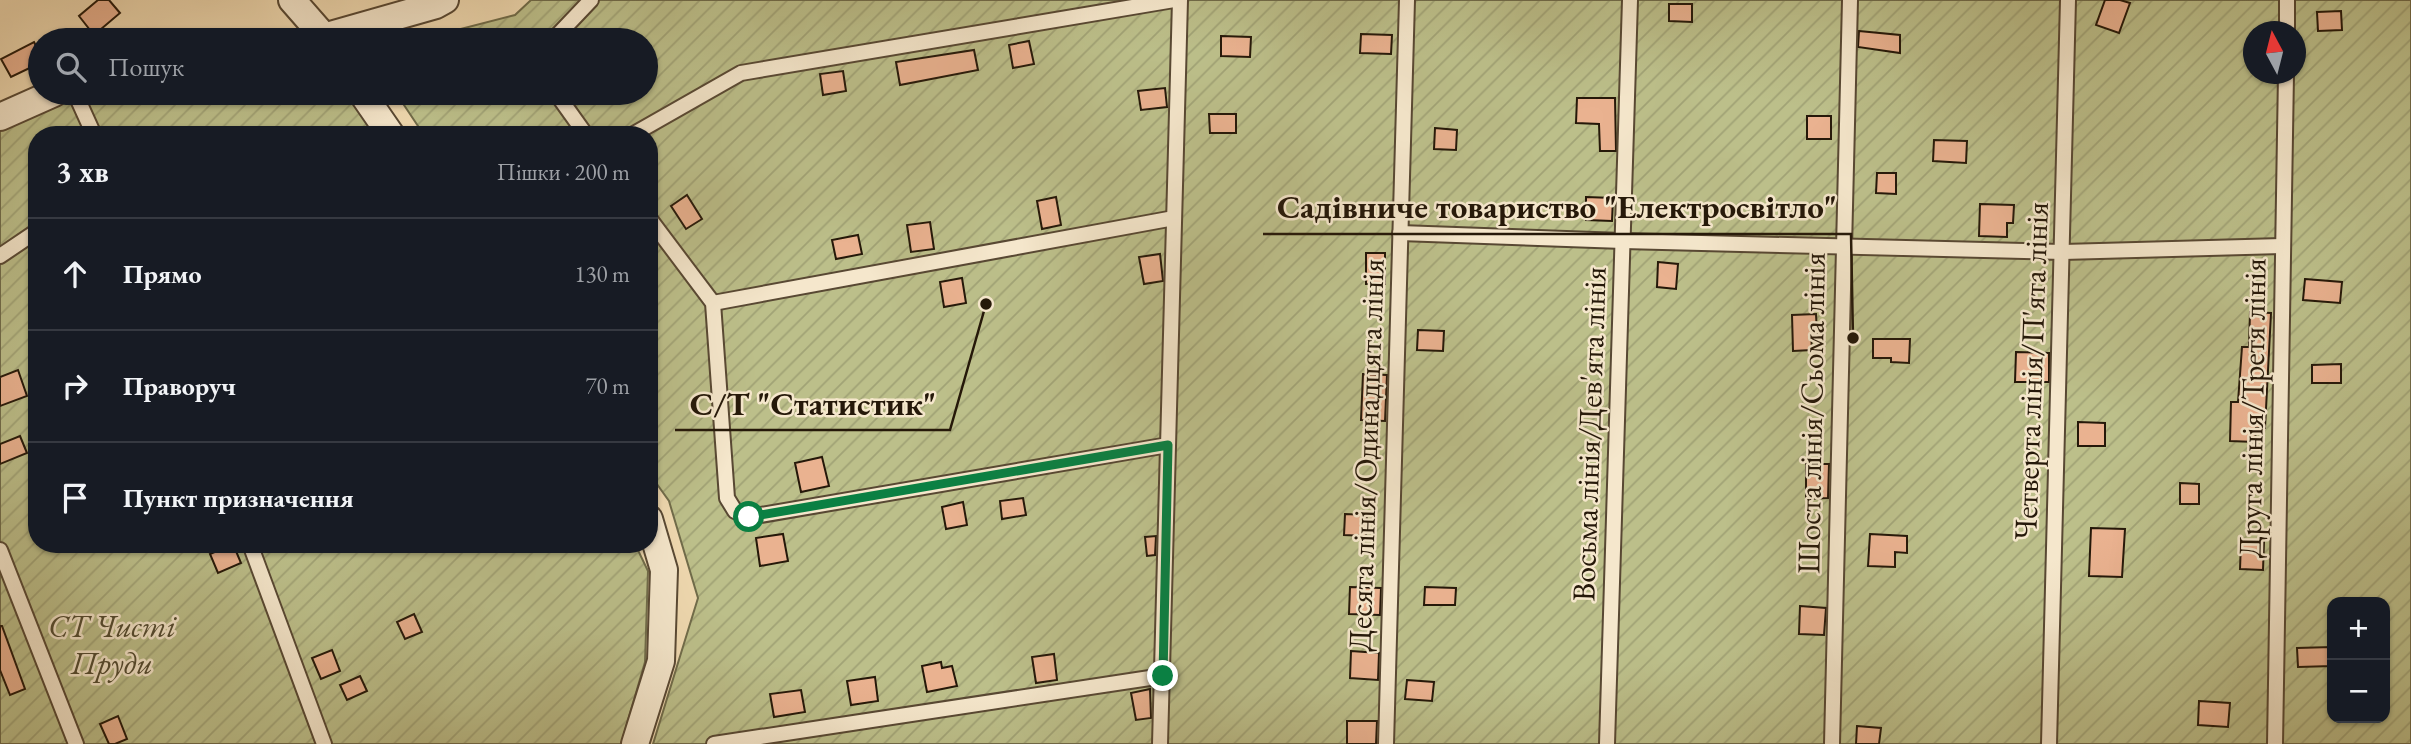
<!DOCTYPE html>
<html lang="uk">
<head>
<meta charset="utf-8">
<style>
  body { margin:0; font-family:"EB Garamond",serif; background:#242831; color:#f1f3f6 }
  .controls { position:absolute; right:21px; bottom:21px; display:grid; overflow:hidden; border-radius:14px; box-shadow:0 2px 5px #0004 }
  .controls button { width:63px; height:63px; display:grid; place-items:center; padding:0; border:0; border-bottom:2px solid #363941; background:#171b24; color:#f1f3f6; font:35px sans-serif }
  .compass { position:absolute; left:2243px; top:21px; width:63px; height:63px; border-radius:50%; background:#171b24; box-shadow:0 2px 5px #0004; rotate:353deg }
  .stop { position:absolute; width:21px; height:21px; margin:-16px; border:5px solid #0b8043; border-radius:50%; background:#fff }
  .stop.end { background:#0b8043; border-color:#fff; box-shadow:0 2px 7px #0008 }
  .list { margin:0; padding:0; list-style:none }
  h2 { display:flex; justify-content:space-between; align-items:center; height:91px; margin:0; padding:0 28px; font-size:30px }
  h2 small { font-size:23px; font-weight:400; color:#9ea1a6 }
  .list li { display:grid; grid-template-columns:46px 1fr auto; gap:21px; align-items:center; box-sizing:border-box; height:112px; padding:0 28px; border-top:2px solid #363941 }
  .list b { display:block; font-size:26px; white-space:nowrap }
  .list em { font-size:23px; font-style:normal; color:#9ea1a6 }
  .icon { flex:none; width:38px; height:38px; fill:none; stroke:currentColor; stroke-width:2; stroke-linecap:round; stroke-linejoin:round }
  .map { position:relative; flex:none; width:2411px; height:744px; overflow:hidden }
  .search { position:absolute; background:#171b24; box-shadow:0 2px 5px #0004; left:28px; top:28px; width:630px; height:77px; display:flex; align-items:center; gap:18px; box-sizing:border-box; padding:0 24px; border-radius:38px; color:#9ea1a6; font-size:26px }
  .panel { position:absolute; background:#171b24; box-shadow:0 2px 5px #0004; left:28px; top:126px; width:630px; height:427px; border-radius:28px }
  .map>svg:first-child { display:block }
  .garden { fill:url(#garden-furrows); stroke:#706c4a; stroke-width:2; fill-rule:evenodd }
  .building { fill:#eab290; stroke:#251809; stroke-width:2 }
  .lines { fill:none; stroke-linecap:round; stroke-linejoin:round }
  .service-casing { stroke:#584833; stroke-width:18 }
  .minor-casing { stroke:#584833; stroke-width:30 }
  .service { stroke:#f5e7cc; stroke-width:14 }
  .minor { stroke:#f5e7cc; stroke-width:26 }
  .route { stroke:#0b8043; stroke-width:9 }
  .labels { text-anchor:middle; stroke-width:5; stroke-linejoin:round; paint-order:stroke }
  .street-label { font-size:32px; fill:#251809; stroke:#f5e7cc }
  .park-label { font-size:32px; font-style:italic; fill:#524a30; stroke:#f5e7cc }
  .leader { fill:none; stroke:#251809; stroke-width:2.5 }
  .callout-dot { fill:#251809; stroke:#f5e7cc; stroke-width:2.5 }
  .callout-label { font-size:33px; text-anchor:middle; font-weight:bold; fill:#251809; stroke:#f5e7cc; stroke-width:5; stroke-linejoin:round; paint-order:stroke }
</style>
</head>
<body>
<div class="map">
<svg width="2411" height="744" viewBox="0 0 2411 744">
  <defs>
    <pattern id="garden-furrows" width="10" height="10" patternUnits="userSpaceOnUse" patternTransform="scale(1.75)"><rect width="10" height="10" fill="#bcbf8a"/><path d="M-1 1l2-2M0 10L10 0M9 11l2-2" fill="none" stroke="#a1a376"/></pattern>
  </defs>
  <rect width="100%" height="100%" fill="#f0dab1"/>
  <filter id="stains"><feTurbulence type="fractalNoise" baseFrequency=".00286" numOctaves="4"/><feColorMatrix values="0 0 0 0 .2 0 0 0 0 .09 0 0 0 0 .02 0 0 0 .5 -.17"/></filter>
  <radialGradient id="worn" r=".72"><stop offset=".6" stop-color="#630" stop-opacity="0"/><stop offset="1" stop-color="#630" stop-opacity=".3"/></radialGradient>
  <g class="garden">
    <path d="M531,0h1880v744h-1758l45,-146 -29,-97 -20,-28v-338h-225l-28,-42h250v-53h-228l97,-25zM2254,32h42v42h-42zM2332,602h53v116h-53z"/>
    <polygon points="53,93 349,93 377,135 37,135 37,544 635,544 648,571 645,662 621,744 0,744 0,115"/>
  </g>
  <g class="building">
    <polygon points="98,0 109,0 120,13 94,35 79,16"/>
    <polygon points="2105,0 2120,0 2130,3 2119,33 2096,25"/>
    <polygon points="1669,4 1692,4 1692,22 1669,21"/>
    <polygon points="2341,11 2342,30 2318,31 2317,12"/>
    <polygon points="1859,31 1900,35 1900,53 1858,47"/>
    <polygon points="1361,34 1392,35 1391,54 1360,53"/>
    <polygon points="1221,36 1251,37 1250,57 1221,56"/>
    <polygon points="1029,41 1034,64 1013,68 1009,45"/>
    <polygon points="34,42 40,54 40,63 11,77 1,59"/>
    <polygon points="974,50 978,70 900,85 896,62"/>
    <polygon points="843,71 846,91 823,95 820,74"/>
    <polygon points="1165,88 1167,107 1141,110 1138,91"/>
    <polygon points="1577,98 1615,98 1616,151 1600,151 1599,124 1576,123"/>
    <polygon points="1209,114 1236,114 1236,133 1210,133"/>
    <rect x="1807" y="116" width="24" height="23"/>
    <polygon points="1435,128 1457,130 1456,150 1434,149"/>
    <polygon points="1934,140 1967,141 1966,163 1933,161"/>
    <polygon points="1877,173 1896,173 1896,194 1876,193"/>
    <polygon points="687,195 702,219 686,229 671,206"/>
    <polygon points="1056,197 1061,225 1042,229 1037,201"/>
    <polygon points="1586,197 1613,198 1612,221 1586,220"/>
    <polygon points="1980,204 2014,205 2013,223 2007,223 2007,237 1979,236"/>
    <polygon points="930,222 934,249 911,252 907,225"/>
    <polygon points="858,235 862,254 836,259 832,240"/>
    <rect x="1366" y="253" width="19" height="31"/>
    <polygon points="1160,254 1163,281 1144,284 1139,257"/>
    <polygon points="1658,262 1678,264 1676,289 1657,287"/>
    <polygon points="962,278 966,303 944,307 940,282"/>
    <polygon points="2305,279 2342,282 2340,303 2303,300"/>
    <polygon points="2250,312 2271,313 2265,428 2256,428 2255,442 2230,441 2231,402 2238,402 2242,347 2249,347"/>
    <polygon points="1816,314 1817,334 1811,334 1812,350 1793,351 1792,315"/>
    <polygon points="1418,330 1444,331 1443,351 1417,350"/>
    <polygon points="1873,339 1910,339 1909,363 1891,362 1891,358 1873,358"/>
    <polygon points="2016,352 2049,353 2049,382 2015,382"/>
    <polygon points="2341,364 2341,383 2312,383 2312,365"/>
    <polygon points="18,370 27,396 0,406 0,377"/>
    <polygon points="1363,374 1387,375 1385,421 1361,420"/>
    <polygon points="2078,422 2105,423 2105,446 2078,446"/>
    <polygon points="20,436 27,453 0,464 0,444"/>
    <polygon points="822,457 829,486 801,492 795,463"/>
    <polygon points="1806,464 1829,464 1828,498 1806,499"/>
    <polygon points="2180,483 2199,484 2199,504 2180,504"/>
    <polygon points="1023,498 1026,515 1002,519 1000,501"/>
    <polygon points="963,502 967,525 946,529 942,507"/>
    <polygon points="1345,514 1367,515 1366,536 1344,535"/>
    <polygon points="2091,528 2125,529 2122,577 2089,576"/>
    <polygon points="783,534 788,561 760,566 756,538"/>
    <polygon points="1870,534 1907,536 1907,553 1895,552 1895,567 1868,566"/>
    <polygon points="1156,536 1155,555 1147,556 1145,537"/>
    <polygon points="2241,542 2264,542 2263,570 2240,569"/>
    <polygon points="233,544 241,563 218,573 210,554"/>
    <polygon points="1350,587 1381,588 1380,615 1349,614"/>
    <polygon points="1425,587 1456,588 1455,605 1424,605"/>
    <polygon points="1800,606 1826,608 1824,635 1799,634"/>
    <polygon points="414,614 422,632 405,639 397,622"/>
    <polygon points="0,626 2,626 25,689 10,695 0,670"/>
    <polygon points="2332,647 2332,666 2298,667 2297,648"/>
    <polygon points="332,650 340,671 321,679 312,658"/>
    <polygon points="1351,651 1379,653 1378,680 1350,678"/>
    <polygon points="1054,654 1057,680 1036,683 1032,657"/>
    <polygon points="941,662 942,668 952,666 957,686 927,692 922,666"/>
    <polygon points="360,676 367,691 347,700 340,685"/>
    <polygon points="875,677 878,701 851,705 847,681"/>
    <polygon points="1407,680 1434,682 1432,701 1405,699"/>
    <polygon points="1150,689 1151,718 1136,720 1131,693"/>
    <polygon points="801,690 805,712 774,717 770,694"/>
    <polygon points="2199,701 2230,703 2228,727 2198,725"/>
    <polygon points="118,716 127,739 115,744 109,744 100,724"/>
    <polygon points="1347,721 1377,721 1376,744 1347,744"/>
    <polygon points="1857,726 1881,728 1879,744 1856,744"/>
  </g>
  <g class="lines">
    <defs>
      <g id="service">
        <polyline points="2287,32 2287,0"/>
        <polyline points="553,40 591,0"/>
        <polyline points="75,93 94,135"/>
        <polyline points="556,93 586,135"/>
        <polyline points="632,135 741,73 1174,0"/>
        <polyline points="649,218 713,303 727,498 735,511 749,517 1168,445"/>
        <polyline points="1400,233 1623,241 2063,252 2282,246"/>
        <polyline points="0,256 37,231"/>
        <polyline points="713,303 1174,218"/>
        <polyline points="250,544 324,744"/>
        <polyline points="0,550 76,744"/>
        <polyline points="714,744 1163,676"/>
        <polyline points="1160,744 1180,0"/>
        <polyline points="1386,744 1407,0"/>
        <polyline points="1607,744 1630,0"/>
        <polyline points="1832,744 1850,0"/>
        <polyline points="2049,744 2068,0"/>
        <polyline points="2275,744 2286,74"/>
      </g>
      <g id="minor">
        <polyline points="292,0 327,40"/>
        <polyline points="313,40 436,5 445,0"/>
        <polyline points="362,93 391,135"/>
        <polyline points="0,117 54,93"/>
        <polyline points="635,744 661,661 664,570 649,519"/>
      </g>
    </defs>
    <use href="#service" class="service-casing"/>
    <use href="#minor" class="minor-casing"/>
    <use href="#service" class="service"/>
    <use href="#minor" class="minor"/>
  </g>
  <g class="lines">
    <polyline class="route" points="749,517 1168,445 1163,676"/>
  </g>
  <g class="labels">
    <g class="street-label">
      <text transform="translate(2031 371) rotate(-88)" y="11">Четверта лінія/П'ята лінія</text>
      <text transform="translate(2252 408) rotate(-89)" y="11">Друга лінія/Третя лінія</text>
      <text transform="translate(1811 413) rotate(-89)" y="11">Шоста лінія/Сьома лінія</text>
      <text transform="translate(1589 434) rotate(-88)" y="11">Восьма лінія/Дев'ята лінія</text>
      <text transform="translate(1366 455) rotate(-88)" y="11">Десята лінія/Одинадцята лінія</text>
    </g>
    <g class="park-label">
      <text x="112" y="637">СТ Чисті<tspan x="112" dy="37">Пруди</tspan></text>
    </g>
  </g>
  <path class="leader" d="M1853 338L1851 234H1263M986 304L950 430H675"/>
  <g class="callout-dot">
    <circle cx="1853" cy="338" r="7"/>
    <circle cx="986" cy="304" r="7"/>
  </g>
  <g class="callout-label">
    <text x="1557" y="218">Садівниче товариство "Електросвітло"</text>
    <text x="813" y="415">С/Т "Статистик"</text>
  </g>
  <rect width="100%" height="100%" filter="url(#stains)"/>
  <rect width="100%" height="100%" fill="url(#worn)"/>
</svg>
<div class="controls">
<button>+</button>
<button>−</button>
</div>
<svg class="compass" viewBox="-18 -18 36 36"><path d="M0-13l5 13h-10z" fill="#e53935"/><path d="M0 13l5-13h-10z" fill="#9ea1a6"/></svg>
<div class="stop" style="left:749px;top:517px"></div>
<div class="stop end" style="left:1163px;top:676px"></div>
<div class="search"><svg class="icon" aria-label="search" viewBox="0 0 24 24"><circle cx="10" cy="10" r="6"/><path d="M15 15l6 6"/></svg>Пошук</div>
<section class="panel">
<h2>3 хв<small>Пішки · 200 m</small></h2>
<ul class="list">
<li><svg class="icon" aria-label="ahead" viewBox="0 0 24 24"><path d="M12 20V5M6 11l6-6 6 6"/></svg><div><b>Прямо</b></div><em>130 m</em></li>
<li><svg class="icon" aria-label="right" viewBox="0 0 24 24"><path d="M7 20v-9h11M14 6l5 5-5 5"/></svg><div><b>Праворуч</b></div><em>70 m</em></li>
<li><svg class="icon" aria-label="arrive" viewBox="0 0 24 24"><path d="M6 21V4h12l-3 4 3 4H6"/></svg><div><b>Пункт призначення</b></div></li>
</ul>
</section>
</div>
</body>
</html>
